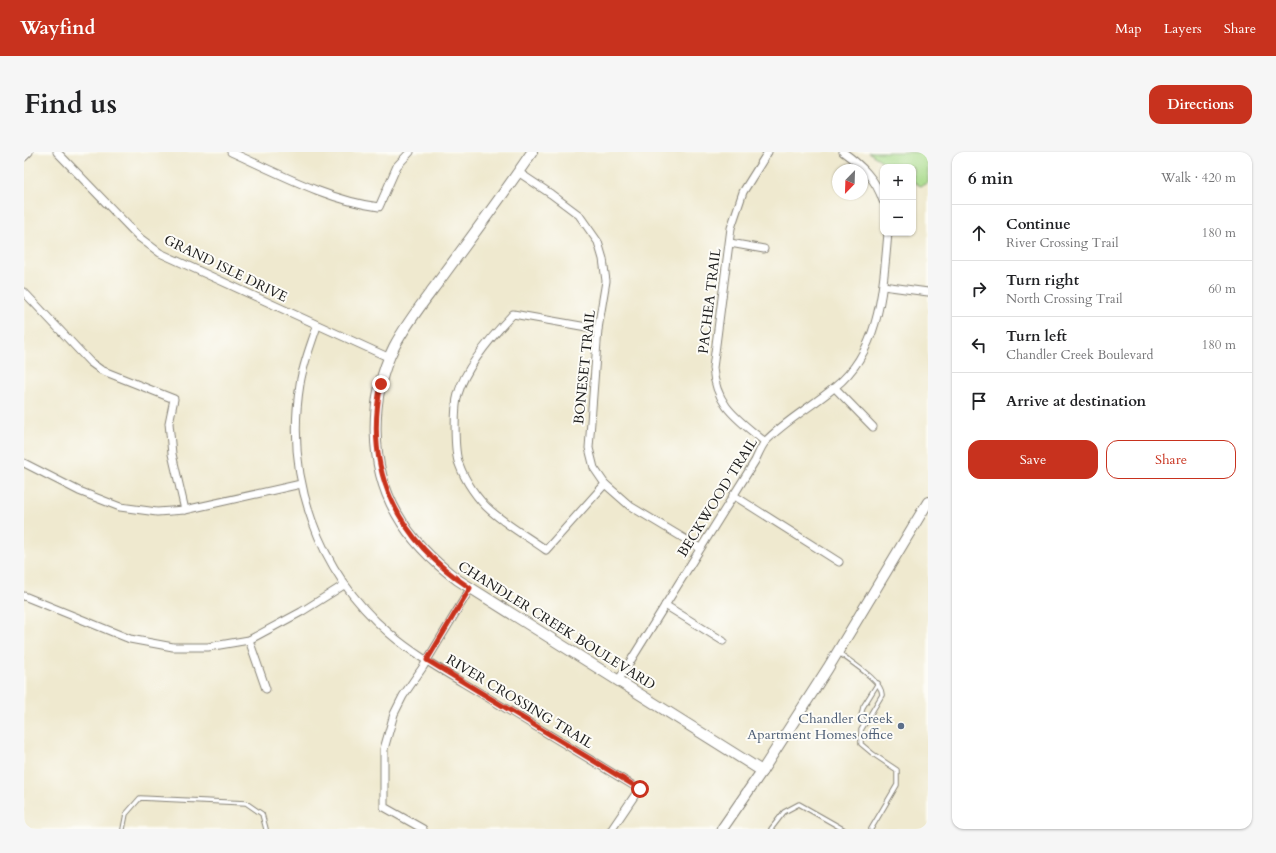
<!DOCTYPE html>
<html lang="en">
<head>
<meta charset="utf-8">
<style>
  body { margin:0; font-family:Cardo,serif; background:#f6f6f6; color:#202124 }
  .controls { position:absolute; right:12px; top:12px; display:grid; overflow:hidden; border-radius:8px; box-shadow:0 1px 3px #0004 }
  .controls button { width:36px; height:36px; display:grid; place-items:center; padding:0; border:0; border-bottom:1px solid #e0e0e0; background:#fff; color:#202124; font:20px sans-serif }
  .compass { position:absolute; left:808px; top:12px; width:36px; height:36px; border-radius:50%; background:#fff; box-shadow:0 1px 3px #0004; rotate:203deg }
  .stop { position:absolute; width:12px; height:12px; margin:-9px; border:3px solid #c8321e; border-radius:50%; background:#fff }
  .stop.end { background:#c8321e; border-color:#fff; box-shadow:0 1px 4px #0008 }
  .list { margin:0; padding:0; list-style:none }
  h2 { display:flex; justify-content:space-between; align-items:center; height:52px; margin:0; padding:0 16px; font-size:17px }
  h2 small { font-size:13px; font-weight:400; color:#757577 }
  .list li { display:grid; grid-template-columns:26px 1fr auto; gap:12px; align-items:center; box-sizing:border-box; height:56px; padding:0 16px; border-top:1px solid #e0e0e0 }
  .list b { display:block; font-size:15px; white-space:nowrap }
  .list p { margin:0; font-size:13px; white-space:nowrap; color:#757577 }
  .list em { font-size:13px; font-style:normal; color:#757577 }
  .actions { display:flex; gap:8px; padding:12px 16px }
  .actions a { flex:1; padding:9px 0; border:1px solid #c8321e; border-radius:12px; text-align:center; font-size:14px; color:#c8321e }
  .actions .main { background:#c8321e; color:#fff }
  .icon { flex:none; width:22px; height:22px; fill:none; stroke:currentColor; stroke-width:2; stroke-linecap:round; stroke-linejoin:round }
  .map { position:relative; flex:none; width:904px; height:677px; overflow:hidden; border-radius:12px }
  header { display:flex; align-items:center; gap:24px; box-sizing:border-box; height:56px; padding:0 20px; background:#c8321e; color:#fff }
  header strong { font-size:19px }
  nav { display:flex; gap:22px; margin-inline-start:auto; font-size:14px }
  .intro { display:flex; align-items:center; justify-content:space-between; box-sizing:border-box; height:96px; padding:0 24px }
  h1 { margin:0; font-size:28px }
  .button { padding:10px 18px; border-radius:12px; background:#c8321e; color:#fff; font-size:14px; font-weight:700 }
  main { display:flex; gap:24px; padding:0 24px }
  aside { flex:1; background:#fff; border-radius:12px; box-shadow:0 1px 3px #0004 }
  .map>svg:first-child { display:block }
  .green { fill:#a7da8a; stroke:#627b53 }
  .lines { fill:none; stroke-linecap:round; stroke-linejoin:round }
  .lane-casing { stroke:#868276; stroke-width:5.5 }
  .street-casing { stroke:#868276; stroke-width:9 }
  .secondary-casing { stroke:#868276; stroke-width:12 }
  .lane { stroke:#fff; stroke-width:3.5 }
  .street { stroke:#fff; stroke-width:7 }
  .secondary { stroke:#fff; stroke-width:10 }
  .route { stroke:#c8321e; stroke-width:5 }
  .service-dot { fill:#5c6f8a; stroke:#fdfcf7; stroke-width:1.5 }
  .labels { text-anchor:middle; stroke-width:4; stroke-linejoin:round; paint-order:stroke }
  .street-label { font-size:14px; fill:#1c1c1c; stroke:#fdfcf7 }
  .service-label { font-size:14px; fill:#4e5e75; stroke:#fdfcf7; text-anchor:end }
</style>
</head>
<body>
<header>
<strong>Wayfind</strong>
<nav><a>Map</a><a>Layers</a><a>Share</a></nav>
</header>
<div class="intro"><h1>Find us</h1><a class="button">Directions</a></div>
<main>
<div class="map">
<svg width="904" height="677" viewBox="0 0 904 677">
  <rect width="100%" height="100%" fill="#fdfcf7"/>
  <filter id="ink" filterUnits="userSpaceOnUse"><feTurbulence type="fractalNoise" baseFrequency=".025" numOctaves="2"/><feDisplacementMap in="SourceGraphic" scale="8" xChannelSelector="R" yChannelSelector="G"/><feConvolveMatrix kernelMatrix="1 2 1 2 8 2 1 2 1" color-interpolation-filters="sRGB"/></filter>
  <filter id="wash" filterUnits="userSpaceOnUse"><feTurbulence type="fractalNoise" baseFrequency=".012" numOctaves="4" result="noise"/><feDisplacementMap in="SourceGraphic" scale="16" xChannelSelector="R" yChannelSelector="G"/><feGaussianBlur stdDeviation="0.9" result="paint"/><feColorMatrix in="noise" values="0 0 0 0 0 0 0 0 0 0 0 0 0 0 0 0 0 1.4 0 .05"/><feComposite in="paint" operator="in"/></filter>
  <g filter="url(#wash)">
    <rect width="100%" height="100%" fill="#efe9cf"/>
    <polygon class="green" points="844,0 904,0 904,31 896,34 889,29 889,15 867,15"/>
  </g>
  <g filter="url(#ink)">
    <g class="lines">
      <defs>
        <g id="lane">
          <path d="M814,500c11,9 45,29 44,43l-21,35v14l12,10 24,16v15l-26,44"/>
          <polyline points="841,571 837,564 839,555 854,531"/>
          <polyline points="99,677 102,662 116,646 222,651 238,662 242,677"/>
          <polyline points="747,677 760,660 775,652 819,677"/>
        </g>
        <g id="street">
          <polyline points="33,0 116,86 136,101 366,206"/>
          <path d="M207,0c47,21 96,48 148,55l18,-41 13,-14"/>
          <path d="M819,0c18,13 33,27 40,49"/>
          <polyline points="0,5 5,0"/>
          <polyline points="494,20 527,42 555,63 574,90 579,107 582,129 574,177 565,296 570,316 581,332 606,354 676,396"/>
          <polyline points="706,91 740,97"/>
          <polyline points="859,134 904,140"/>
          <polyline points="0,140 66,210 77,218 150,247 145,271 148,302 161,358"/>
          <path d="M293,174c-6,19 -14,38 -17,58 -15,93 17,187 89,249 31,27 71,47 106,69 48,29 96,58 144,87l-27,40"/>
          <path d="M574,177l-85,-15c-20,21 -47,52 -55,80 -4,13 -4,58 1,70 6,17 19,36 32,47 17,15 37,26 55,39l59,-66"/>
          <polyline points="811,236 849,275"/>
          <path d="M741,290c-27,-23 -49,-35 -52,-74l18,-140 12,-36 25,-40"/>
          <polyline points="0,311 55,339 96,355 133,360 161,358 277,332"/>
          <polyline points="709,343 815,410"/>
          <polyline points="0,444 106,487 149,495 184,495 225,488 277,460 320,433"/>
          <polyline points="641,453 699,489"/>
          <polyline points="225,488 242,537"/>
          <path d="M594,529l137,-220c3,-6 6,-14 10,-19 18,-20 49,-37 70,-55 46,-37 48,-100 53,-154"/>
          <polyline points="399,677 360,655 360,597 370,562 379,544 399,515 446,437"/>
        </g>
        <g id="secondary">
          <path d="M508,0c-29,43 -60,84 -90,125 -17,23 -35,45 -48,70 -25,49 -25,119 3,167 15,27 37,48 61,66l304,191"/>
          <polyline points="698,677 738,619 804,516 904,350"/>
        </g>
      </defs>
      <use href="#lane" class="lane-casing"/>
      <use href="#street" class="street-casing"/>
      <use href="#secondary" class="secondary-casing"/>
      <use href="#lane" class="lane"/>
      <use href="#street" class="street"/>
      <use href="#secondary" class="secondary"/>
    </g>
  </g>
  <g class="lines" filter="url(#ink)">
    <path class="route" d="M357,232c-18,87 17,156 89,204l-43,72 213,129"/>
  </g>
  <circle class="service-dot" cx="877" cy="574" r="4"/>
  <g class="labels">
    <g class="street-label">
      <text transform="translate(202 116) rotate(26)" y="5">GRAND ISLE DRIVE</text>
      <text transform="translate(685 149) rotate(-83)" y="5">PACHEA TRAIL</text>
      <text transform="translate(560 215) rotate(-84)" y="5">BONESET TRAIL</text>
      <text transform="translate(693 345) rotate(-58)" y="5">BECKWOOD TRAIL</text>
      <text transform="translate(533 473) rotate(32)" y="5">CHANDLER CREEK BOULEVARD</text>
      <text transform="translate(496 549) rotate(31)" y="5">RIVER CROSSING TRAIL</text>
    </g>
    <g class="service-label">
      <text x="869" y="571">Chandler Creek<tspan x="869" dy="16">Apartment Homes office</tspan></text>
    </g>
  </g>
</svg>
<div class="controls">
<button>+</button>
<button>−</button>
</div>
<svg class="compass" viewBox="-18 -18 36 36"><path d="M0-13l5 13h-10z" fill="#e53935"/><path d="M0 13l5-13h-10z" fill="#757577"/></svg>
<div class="stop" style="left:616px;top:637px"></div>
<div class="stop end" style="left:357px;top:232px"></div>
</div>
<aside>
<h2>6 min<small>Walk · 420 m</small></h2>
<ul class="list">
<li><svg class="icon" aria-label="ahead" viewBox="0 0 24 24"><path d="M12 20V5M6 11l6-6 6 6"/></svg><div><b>Continue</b><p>River Crossing Trail</p></div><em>180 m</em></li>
<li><svg class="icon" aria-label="right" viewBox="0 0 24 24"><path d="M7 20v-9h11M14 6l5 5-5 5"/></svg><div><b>Turn right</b><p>North Crossing Trail</p></div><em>60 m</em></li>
<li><svg class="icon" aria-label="left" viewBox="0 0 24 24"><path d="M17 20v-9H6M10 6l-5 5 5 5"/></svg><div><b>Turn left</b><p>Chandler Creek Boulevard</p></div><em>180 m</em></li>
<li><svg class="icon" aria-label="arrive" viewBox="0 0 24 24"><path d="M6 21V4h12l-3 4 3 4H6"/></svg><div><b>Arrive at destination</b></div></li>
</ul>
<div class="actions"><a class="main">Save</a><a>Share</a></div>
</aside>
</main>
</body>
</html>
